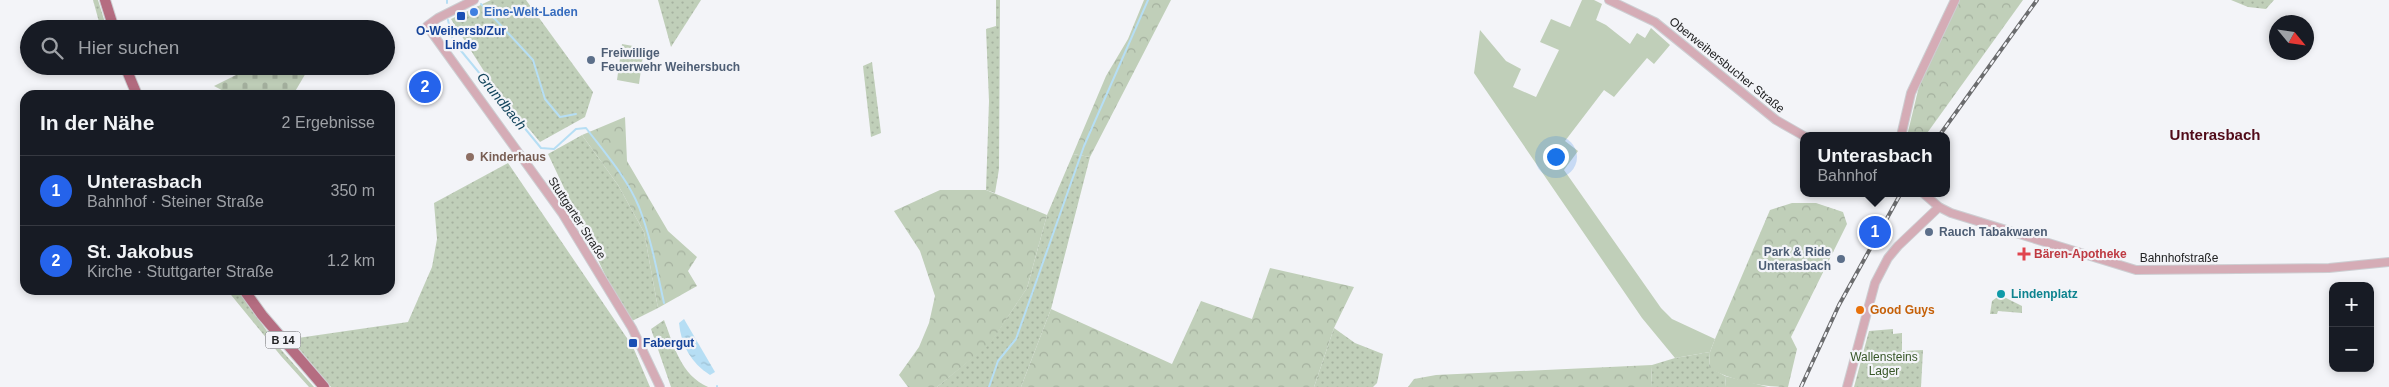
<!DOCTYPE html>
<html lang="de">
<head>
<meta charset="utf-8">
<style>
  body { margin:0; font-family:Arial,sans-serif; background:#20242c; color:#f1f3f6 }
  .controls { position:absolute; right:15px; bottom:15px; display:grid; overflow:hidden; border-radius:10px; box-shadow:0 2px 8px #0003 }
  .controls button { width:45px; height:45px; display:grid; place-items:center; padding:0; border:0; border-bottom:1px solid #363941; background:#171b24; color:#f1f3f6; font:25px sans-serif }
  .compass { position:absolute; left:2269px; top:15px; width:45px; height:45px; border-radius:50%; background:#171b24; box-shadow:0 2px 8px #0003; rotate:119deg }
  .you { position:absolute; left:1555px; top:156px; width:18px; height:18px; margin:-12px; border:4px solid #fff; border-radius:50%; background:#1a73e8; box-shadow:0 0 0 8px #1a73e833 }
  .badge { display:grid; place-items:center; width:32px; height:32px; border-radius:50%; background:#2563eb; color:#fff; font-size:16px; font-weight:700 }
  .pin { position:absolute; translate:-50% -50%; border:2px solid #fff; box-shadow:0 1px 5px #0006 }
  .popup { position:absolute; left:1800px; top:132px; width:150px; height:65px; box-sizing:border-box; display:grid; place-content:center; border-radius:10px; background:#171b24; filter:drop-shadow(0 1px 4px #0005); font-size:16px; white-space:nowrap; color:#9ea1a6 }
  .popup b { font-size:19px; color:#f1f3f6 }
  .popup::after { content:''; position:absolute; left:50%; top:100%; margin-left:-10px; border:10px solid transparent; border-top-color:#171b24 }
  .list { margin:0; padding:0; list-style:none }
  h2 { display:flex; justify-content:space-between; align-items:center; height:65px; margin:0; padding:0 20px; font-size:21px }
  h2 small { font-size:16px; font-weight:400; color:#9ea1a6 }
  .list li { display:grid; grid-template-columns:32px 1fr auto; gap:15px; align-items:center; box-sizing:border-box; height:70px; padding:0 20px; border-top:1px solid #363941 }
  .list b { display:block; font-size:19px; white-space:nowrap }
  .list p { margin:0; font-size:16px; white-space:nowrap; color:#9ea1a6 }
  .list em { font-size:16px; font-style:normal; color:#9ea1a6 }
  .icon { flex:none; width:28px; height:28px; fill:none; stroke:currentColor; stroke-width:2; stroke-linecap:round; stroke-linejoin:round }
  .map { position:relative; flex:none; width:2389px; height:387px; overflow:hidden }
  .search { position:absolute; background:#171b24; box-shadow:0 2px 8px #0003; left:20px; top:20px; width:375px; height:55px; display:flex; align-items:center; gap:12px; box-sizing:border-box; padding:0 18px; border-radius:28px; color:#9ea1a6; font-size:19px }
  .panel { position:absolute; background:#171b24; box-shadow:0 2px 8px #0003; left:20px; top:90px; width:375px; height:205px; border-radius:15px }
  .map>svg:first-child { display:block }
  .grass { fill:url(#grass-dots) }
  .forest { fill:url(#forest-crowns) }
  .cemetery { fill:url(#cemetery-stones) }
  .garden { fill:#c0cfb9 }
  .water { fill:url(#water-ripples) }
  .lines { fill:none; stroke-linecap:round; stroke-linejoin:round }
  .stream { stroke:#b6def4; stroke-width:2 }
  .tertiary-casing { stroke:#cdced2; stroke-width:10 }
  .primary-casing { stroke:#cdced2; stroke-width:12 }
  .tertiary { stroke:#d5acb6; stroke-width:8 }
  .primary { stroke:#b56d81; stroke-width:10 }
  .rail-casing { stroke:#6b6c6e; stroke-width:4 }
  .rail { stroke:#f3f4f8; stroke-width:2; stroke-dasharray:5.5; stroke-linecap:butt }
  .shop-dot { fill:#3f7fe0; stroke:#f3f4f8; stroke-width:2 }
  .transit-dot { fill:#1a4fb4; stroke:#f3f4f8; stroke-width:2 }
  .service-dot { fill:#5c6f8a; stroke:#f3f4f8; stroke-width:2 }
  .education-dot { fill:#8d6e63; stroke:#f3f4f8; stroke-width:2 }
  .health-dot { fill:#e0444e; stroke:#f3f4f8; stroke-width:2 }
  .culture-dot { fill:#0f9aa8; stroke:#f3f4f8; stroke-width:2 }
  .food-dot { fill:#e8710a; stroke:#f3f4f8; stroke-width:2 }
  .labels { text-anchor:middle; stroke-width:4.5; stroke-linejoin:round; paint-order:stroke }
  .shield { fill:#f3f4f8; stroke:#616264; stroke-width:1 }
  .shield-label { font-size:11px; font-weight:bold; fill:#222324 }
  .shop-label { font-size:12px; font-weight:bold; fill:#366cbe; stroke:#f3f4f8; text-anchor:start }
  .transit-label { font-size:12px; font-weight:bold; fill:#164399; stroke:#f3f4f8 }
  .service-label { font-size:12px; font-weight:bold; fill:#4e5e75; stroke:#f3f4f8; text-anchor:start }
  .street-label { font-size:12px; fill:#222324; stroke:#f3f4f8 }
  .education-label { font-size:12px; font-weight:bold; fill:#785e54; stroke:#f3f4f8; text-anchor:start }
  .health-label { font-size:12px; font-weight:bold; fill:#be3a42; stroke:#f3f4f8; text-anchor:start }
  .culture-label { font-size:12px; font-weight:bold; fill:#0d838f; stroke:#f3f4f8; text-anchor:start }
  .food-label { font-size:12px; font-weight:bold; fill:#c56008; stroke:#f3f4f8; text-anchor:start }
  .park-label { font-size:12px; fill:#375627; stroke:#f3f4f8 }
  .water-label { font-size:14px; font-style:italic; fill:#13455c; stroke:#f3f4f8 }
  .quarter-label { font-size:15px; font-weight:bold; fill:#510b19; stroke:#f3f4f8 }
</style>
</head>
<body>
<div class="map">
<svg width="2389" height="387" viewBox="0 0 2389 387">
  <defs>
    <pattern id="grass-dots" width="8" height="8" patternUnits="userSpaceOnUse" patternTransform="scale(1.25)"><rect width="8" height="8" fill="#c0cfb9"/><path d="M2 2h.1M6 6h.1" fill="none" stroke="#a5b19f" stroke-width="1.8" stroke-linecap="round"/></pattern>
    <pattern id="forest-crowns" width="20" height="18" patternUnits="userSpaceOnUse" patternTransform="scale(1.25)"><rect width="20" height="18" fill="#c0cfb9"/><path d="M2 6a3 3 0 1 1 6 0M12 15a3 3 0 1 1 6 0" fill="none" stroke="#a5b19f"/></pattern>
    <pattern id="cemetery-stones" width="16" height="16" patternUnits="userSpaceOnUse" patternTransform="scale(1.25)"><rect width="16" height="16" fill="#c0cfb9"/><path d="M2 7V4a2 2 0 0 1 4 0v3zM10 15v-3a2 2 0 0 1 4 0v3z" fill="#a5b19f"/></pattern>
    <pattern id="water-ripples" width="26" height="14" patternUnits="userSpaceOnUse" patternTransform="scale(1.25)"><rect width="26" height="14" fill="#b6def4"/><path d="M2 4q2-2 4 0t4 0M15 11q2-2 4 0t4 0" fill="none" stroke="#9cbed1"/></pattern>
  </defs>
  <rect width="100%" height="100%" fill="#f3f4f8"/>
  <g class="grass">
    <polygon points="93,0 98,0 107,29 101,29"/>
    <polygon points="491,0 526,0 593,92 585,117 540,142 494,87 451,19"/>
    <polygon points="658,0 701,0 671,47"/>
    <polygon points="996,0 1000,0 999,169 995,193 986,190 989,101 986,29 996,26"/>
    <polygon points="2231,0 2274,0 2266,9 2248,7"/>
    <polygon points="872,62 881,133 871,137 863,66"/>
    <polygon points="582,135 618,185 644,232 658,308 632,321 607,279 548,154"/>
    <polygon points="1073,154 1090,157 1051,309 1021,387 937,387 990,343 1027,288 1047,215"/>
    <polygon points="508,163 633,347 650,387 331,387 291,339 408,322 432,267 437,239 434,203"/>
    <polygon points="227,290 238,290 276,344 314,387 309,387 281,356"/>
    <polygon points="2000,295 2022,306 2022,313 1998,311 1997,314 1990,314 1992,301"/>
    <path d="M664,320c10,26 17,55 44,67h-37l-20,-58z"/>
    <polygon points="1334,328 1355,343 1383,354 1377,383 1373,387 1314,387"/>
    <polygon points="1893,329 1893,334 1902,333 1902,351 1923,350 1921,387 1854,387 1869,331"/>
    <polygon points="1710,352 1709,367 1725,376 1726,387 1651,387 1652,365 1675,358"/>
  </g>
  <g class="forest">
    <polygon points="1144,0 1171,0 1090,157 1073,154 1106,76 1128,39"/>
    <polygon points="1954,0 2023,0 1925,136 1907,136 1920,82"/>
    <polygon points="625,117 627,161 668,231 697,257 688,271 697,286 658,308 644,232 618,185 582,135"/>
    <polygon points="940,190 986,190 1047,215 1027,288 990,344 937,387 908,387 899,375 919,347 929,323 935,296 920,251 894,211"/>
    <path d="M1792,203h24l27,9 4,12 -56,113 6,12 -9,38c-28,0 -55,-6 -79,-19l1,-16 5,-13 55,-129z"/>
    <polygon points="1270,268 1354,287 1334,328 1314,387 1021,387 1051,309 1172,364 1201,301 1252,319"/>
    <polygon points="1652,365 1651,387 1408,387 1414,379 1436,375"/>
  </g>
  <polygon class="cemetery" points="254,66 310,66 293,95 231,95 214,86"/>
  <g class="garden">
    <polygon points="1582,0 1594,0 1602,4 1596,20 1606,25 1630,44 1637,33 1645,38 1651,28 1670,45 1654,64 1647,58 1614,97 1604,90 1565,141 1578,151 1564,170 1661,308 1672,319 1715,339 1710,352 1675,358 1642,318 1474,73 1480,30 1506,61 1521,69 1513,87 1536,97 1559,50 1540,42 1551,19 1570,27"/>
    <polygon points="622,44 644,48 639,84 617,80"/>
    <polygon points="1725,376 1768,387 1726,387"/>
  </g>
  <path class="water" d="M684,319l31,53 -5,3c-19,-12 -29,-30 -31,-52z"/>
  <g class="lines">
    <g class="stream">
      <polyline points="447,3 447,0"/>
      <polyline points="481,4 533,60 545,99 560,117 576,114"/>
      <path d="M448,20l5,21 88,107 13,1 22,-20 10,-1c19,25 41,50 53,79 12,31 18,64 25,96"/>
      <polyline points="717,386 717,387"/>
      <polyline points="989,387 998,361 1016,339 1084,146 1148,0"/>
    </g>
    <defs>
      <g id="tertiary">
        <polyline points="474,0 438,18 427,26 562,213 632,328 660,387"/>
        <polyline points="1609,0 1655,22 1776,120 1804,136"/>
        <polyline points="1901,136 1911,93 1955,0"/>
        <polyline points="1923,193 1939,207 1951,213 2136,270 2329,268 2389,262"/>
        <polyline points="1847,387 1875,283 1888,258 1898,246 1939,207"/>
      </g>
      <g id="primary">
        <polyline points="105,0 114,29"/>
        <polyline points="125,66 137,95"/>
        <polyline points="244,290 262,315 324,387"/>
      </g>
    </defs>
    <use href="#tertiary" class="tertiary-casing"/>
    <use href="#primary" class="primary-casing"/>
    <use href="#tertiary" class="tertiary"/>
    <use href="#primary" class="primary"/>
    <defs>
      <g id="rail">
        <polyline points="1939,136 2037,0"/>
        <polyline points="1801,387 1839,305 1901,193"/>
      </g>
    </defs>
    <use href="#rail" class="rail-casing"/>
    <use href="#rail" class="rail"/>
  </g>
  <circle class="shop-dot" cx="474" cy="12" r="5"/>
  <g class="transit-dot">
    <rect x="456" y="11" width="10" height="10" rx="2.5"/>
    <rect x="628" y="338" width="10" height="10" rx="2.5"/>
  </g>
  <g class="service-dot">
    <circle cx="591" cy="60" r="5"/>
    <circle cx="1929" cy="232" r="5"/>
    <circle cx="1841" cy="259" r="5"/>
  </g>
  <circle class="education-dot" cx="470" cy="157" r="5"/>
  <path class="health-dot" d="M2021.5 246.5h5v5h5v5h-5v5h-5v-5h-5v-5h5z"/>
  <circle class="culture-dot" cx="2001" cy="294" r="5"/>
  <circle class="food-dot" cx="1860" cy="310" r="5"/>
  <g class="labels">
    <rect class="shield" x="265.5" y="331.5" width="35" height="17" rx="4"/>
    <g class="shield-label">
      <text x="283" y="344">B 14</text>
    </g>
    <g class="shop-label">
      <text x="484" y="16">Eine-Welt-Laden</text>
    </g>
    <g class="transit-label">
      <text x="461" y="35">O-Weihersb/Zur<tspan x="461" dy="14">Linde</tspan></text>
      <text x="643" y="347" text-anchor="start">Fabergut</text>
    </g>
    <g class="service-label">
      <text x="601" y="57">Freiwillige<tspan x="601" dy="14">Feuerwehr Weihersbuch</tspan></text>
      <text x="1939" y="236">Rauch Tabakwaren</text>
      <text x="1831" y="256" text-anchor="end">Park &amp; Ride<tspan x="1831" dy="14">Unterasbach</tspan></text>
    </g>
    <g class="street-label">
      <text transform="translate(1727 65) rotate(39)" y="4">Oberweihersbucher Straße</text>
      <text transform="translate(577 218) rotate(57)" y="4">Stuttgarter Straße</text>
      <text x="2179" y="262">Bahnhofstraße</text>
    </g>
    <g class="education-label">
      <text x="480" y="161">Kinderhaus</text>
    </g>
    <g class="health-label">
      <text x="2034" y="258">Bären-Apotheke</text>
    </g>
    <g class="culture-label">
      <text x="2011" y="298">Lindenplatz</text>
    </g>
    <g class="food-label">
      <text x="1870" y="314">Good Guys</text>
    </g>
    <g class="park-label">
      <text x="1884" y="361">Wallensteins<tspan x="1884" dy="14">Lager</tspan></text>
    </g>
    <g class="water-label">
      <text transform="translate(502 101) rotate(51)" y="5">Grundbach</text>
    </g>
    <g class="quarter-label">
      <text x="2215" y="140">Unterasbach</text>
    </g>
  </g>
</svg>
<div class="controls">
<button>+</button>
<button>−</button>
</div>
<svg class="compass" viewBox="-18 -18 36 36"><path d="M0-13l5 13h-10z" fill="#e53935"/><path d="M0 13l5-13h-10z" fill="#9ea1a6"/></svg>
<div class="you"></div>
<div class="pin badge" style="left:1875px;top:232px">1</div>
<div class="popup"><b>Unterasbach</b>Bahnhof</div>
<div class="pin badge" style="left:425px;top:87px">2</div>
<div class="search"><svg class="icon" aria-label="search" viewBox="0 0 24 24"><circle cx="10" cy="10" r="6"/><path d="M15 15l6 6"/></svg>Hier suchen</div>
<section class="panel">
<h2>In der Nähe<small>2 Ergebnisse</small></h2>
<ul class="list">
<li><span class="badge">1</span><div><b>Unterasbach</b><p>Bahnhof · Steiner Straße</p></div><em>350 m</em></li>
<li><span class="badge">2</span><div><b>St. Jakobus</b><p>Kirche · Stuttgarter Straße</p></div><em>1.2 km</em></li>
</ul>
</section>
</div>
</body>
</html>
